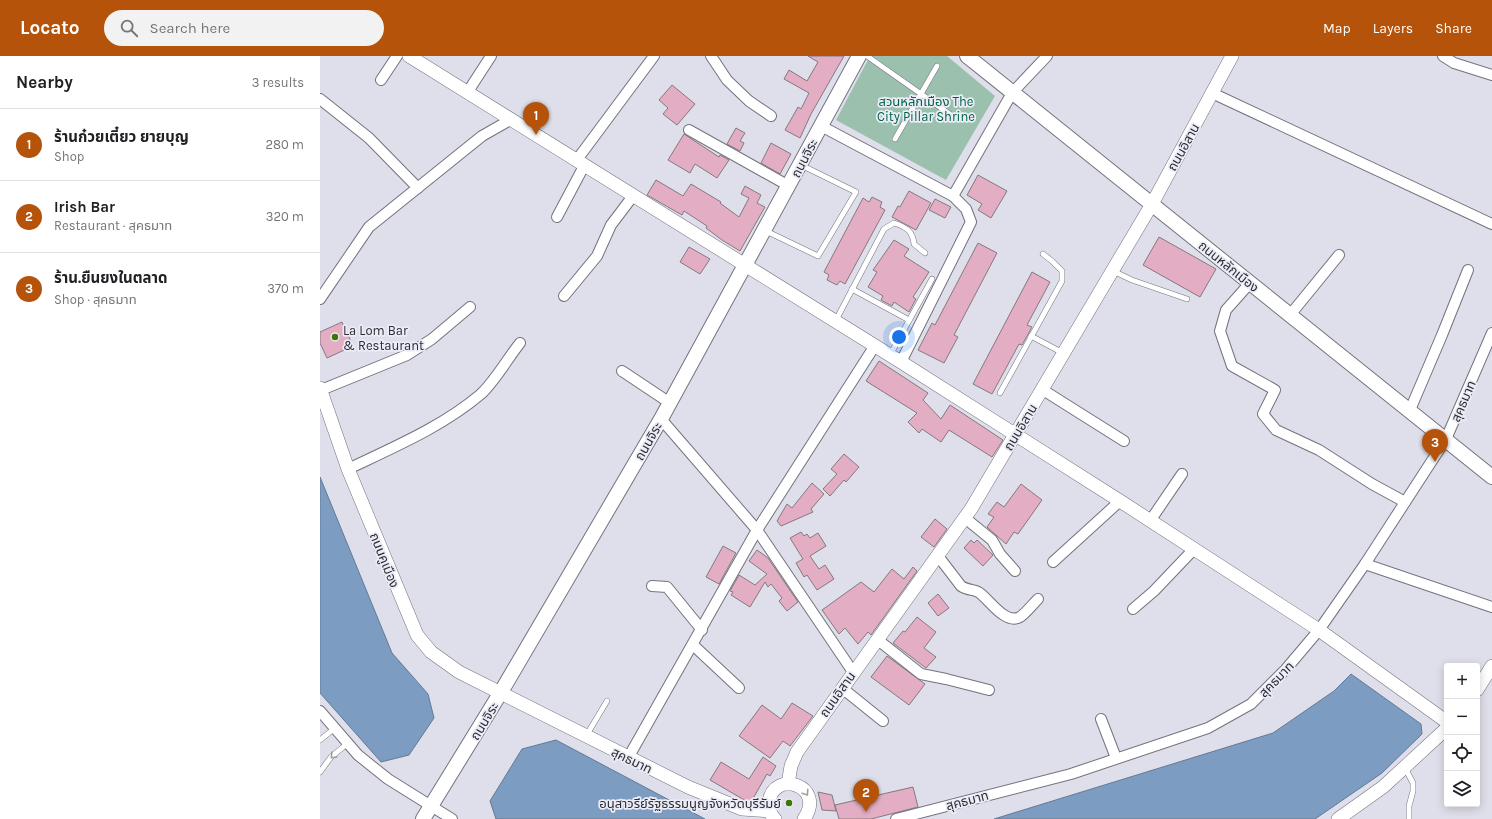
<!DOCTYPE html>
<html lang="en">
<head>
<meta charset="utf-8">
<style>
  body { margin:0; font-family:Karla,"Noto Sans Thai",sans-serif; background:#f2f2f2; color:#202124 }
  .controls { position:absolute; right:12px; bottom:12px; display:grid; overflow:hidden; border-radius:4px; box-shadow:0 2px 10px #0003 }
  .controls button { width:36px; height:36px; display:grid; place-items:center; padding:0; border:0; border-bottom:1px solid #e0e0e0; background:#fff; color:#202124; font:20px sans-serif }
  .you { position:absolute; left:579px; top:281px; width:14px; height:14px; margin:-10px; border:3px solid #fff; border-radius:50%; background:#1a73e8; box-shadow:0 0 0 6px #1a73e833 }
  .badge { display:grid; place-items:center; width:26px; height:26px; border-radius:50%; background:#b45309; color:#fff; font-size:13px; font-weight:700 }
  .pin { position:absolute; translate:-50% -33px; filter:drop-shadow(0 1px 2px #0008) }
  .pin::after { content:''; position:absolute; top:21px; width:14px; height:12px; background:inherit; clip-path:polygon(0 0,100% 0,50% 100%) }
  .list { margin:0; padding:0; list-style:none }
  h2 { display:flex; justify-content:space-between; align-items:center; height:52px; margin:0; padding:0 16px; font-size:17px }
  h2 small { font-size:13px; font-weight:400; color:#757577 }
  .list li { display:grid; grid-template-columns:26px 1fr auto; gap:12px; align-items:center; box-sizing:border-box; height:72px; padding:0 16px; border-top:1px solid #e0e0e0 }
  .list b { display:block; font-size:15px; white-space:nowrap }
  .list p { margin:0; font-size:13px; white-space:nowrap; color:#757577 }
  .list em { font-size:13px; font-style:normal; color:#757577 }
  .icon { flex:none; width:22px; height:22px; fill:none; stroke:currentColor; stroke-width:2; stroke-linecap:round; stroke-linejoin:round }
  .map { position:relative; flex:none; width:1172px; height:763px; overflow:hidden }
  header { display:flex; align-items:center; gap:24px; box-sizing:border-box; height:56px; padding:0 20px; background:#b45309; color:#fff }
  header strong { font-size:19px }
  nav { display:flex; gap:22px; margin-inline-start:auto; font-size:14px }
  .search { width:280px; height:36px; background:#f2f2f2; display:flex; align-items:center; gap:10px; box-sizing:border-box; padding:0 14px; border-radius:22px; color:#757577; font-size:15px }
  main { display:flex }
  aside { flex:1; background:#fff }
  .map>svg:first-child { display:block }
  .green { fill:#9cc0ae }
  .water { fill:#7c9cc2; stroke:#647a96 }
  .building { fill:#e3aec4; stroke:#84797e }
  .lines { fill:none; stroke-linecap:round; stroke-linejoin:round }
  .service-casing { stroke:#72737d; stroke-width:6 }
  .minor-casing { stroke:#72737d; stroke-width:12 }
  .tertiary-casing { stroke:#72737d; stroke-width:14 }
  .secondary-casing { stroke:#72737d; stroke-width:16 }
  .service { stroke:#fff; stroke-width:5 }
  .minor { stroke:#fff; stroke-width:10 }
  .tertiary { stroke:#fff; stroke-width:13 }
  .secondary { stroke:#fff; stroke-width:14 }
  .oneway { stroke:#a0a0a2 }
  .poi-dot { fill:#3e7605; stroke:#ebecf7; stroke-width:1.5 }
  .labels { text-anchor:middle; stroke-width:3.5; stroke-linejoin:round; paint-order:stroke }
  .park-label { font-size:13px; fill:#006444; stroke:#ebecf7 }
  .street-label { font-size:13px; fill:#2c2c30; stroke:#ebecf7 }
  .poi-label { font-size:13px; fill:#2c2c30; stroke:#ebecf7; text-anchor:start }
</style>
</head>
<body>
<header>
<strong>Locato</strong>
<div class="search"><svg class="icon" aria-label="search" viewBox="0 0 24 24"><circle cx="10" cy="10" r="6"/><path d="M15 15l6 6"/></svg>Search here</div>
<nav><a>Map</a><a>Layers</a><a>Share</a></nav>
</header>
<main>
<aside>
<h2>Nearby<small>3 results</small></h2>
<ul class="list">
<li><span class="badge">1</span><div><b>ร้านก๋วยเตี๋ยว ยายบุญ</b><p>Shop</p></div><em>280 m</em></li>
<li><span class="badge">2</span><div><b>Irish Bar</b><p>Restaurant · สุคธมาท</p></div><em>320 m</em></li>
<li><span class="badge">3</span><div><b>ร้าน.ยืนยงในตลาด</b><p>Shop · สุคธมาท</p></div><em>370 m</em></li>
</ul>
</aside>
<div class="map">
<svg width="1172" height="763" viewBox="0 0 1172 763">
  <rect width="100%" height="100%" fill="#dedfea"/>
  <polygon class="green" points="550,0 627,0 675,40 626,124 516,64"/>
  <g class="water">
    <polygon points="0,421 72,597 108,638 114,662 89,699 61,706 0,637"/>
    <polygon points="1031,618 1101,668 1102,678 1062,717 995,763 674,763 953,677 1014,635"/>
    <polygon points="236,684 385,763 176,763 170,745 202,693"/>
  </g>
  <g class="building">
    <polygon points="488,0 524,0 491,58 480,82 465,74 478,51 481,53 489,37 464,23 469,14 487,25 498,6"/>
    <polygon points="352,29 375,48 357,69 343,58 348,52 339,44"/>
    <polygon points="416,72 425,77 420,85 424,87 420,95 407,88"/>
    <polygon points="364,78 399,101 400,99 409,104 397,122 375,108 370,117 348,104"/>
    <polygon points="451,87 471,98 460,118 441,107"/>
    <polygon points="658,119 687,135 671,162 658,154 662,148 647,139"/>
    <polygon points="336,124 363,140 371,128 401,146 400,147 419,161 429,142 421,138 425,130 441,139 437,147 445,151 420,195 402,184 386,172 387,170 364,155 362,159 327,139"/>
    <polygon points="589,135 611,147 596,174 572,161 578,150 580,151"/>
    <polygon points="552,141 562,146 560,151 565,154 525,228 520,225 517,229 507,224 509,219 504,216 543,142 549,146"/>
    <polygon points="615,143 631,151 625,162 609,154"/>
    <polygon points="839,181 896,213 880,241 823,209"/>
    <polygon points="574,184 589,193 584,200 609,216 593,241 596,243 589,256 574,246 572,250 561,244 563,240 548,231 557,216 553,214"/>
    <polygon points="658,187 677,197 634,279 638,281 624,307 598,294 612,267 615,269"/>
    <polygon points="369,191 390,203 380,218 360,206"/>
    <polygon points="712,216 730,226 707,269 712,271 702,289 699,288 672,338 653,328"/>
    <polygon points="22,266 33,290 7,302 0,287 0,276"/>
    <polygon points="559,305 608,337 603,344 621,363 630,349 683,384 672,401 629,374 621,386 602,373 599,377 588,366 597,357 546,325"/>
    <polygon points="524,398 539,411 526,426 524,424 510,440 503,433 517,418 511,413"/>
    <polygon points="492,427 504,438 491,453 493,456 461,470 457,465 467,448 472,452"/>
    <polygon points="701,428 722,444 698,478 694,476 686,488 667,471 674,461 668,458 677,446 684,451"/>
    <polygon points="615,463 627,473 614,491 601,481"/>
    <polygon points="481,476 484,480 487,478 490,482 498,477 506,490 490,500 499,513 505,509 514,523 497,534 487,519 484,521 476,507 483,503 470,482"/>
    <polygon points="651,484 654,487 657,484 673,499 663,510 644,492"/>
    <polygon points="403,490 416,497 399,528 386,521"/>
    <polygon points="437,494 448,502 478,546 467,555 459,545 462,542 451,528 448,531 445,526 430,551 411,539 413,536 410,535 419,519 435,529 447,518 429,505"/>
    <polygon points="593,511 597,515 551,579 548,576 538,588 525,572 519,578 502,554 541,526 554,536 572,513 584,523"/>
    <polygon points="618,538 629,552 618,560 608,547"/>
    <polygon points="597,561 616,576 604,592 616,601 606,612 573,587 583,575 585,576"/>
    <polygon points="567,600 605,628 589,649 551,621"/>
    <polygon points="472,647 493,660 470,690 463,685 450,702 419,680 442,649 461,663"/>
    <polygon points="443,701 456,710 450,720 447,718 431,746 426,745 390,724 401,706 429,723"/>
    <polygon points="593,731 598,751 551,763 519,763 515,749"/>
    <polygon points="498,736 512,739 516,755 502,754"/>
  </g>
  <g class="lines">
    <defs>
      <g id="service">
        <polyline points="547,0 631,59"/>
        <polyline points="575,83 617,10"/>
        <polyline points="446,175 498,200 536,136 481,109"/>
        <polyline points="793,215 812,224 867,243"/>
        <polyline points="532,233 589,264"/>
        <path d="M516,264l48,-91 10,-6c12,4 19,8 20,21l11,9"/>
        <polyline points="711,280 743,297"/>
        <polyline points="570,299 612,223"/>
        <polyline points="680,337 742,225 742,215 732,205 723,198"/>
        <polyline points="266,680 287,645"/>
        <polyline points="0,684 15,672"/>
        <polyline points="1085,712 1093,727 1093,735 1089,750 1089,763"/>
        <polyline points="0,716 11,701 28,687"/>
      </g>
      <g id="minor">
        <polyline points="391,0 407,24 429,45 451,60"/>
        <polyline points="1123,0 1134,7 1172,19"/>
        <polyline points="61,24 77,0"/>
        <polyline points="147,37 171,0"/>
        <polyline points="892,37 1172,168"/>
        <polyline points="0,43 49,82 98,132"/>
        <polyline points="501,70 633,140 692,37 727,0"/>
        <polyline points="369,74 469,130"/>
        <polyline points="256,105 334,0"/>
        <polyline points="237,161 264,110"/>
        <polyline points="930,227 906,254 900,275 912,310 955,334 943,358 956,374 999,394 1052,428 1085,446"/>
        <polyline points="244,240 277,200 291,169 313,140"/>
        <polyline points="0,243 49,171 162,80 190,64"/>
        <polyline points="970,259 1019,199"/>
        <polyline points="581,306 651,166 646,153 633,140"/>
        <polyline points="302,315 350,347"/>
        <polyline points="1,334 87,299 112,283 150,251"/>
        <polyline points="723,334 804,385"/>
        <polyline points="1090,354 1122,279 1148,214"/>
        <polyline points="341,363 437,474 533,616"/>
        <path d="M28,413c46,-22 94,-42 133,-75 14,-13 27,-36 39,-51"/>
        <polyline points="645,462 672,484 680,498 695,515"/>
        <polyline points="830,465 862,418"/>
        <path d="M618,500l23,30c7,5 15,3 20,8 9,7 25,31 39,23 6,-4 12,-12 18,-18"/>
        <polyline points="733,506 800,445"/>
        <polyline points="1045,508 1172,551"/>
        <polyline points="332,530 347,531 382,574"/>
        <polyline points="813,553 834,535 874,493"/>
        <polyline points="558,584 601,618 626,623 669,634"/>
        <polyline points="373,589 419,632"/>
        <polyline points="522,632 563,665"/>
        <polyline points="0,655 38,699 68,723 132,763"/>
        <polyline points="781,663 796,702"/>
        <polyline points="308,702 437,474 554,291"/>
        <polyline points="576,763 751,718 888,672 931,648 966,613 999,574 1045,508 1126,383 1172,277"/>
      </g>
      <g id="tertiary">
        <polyline points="89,0 581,306 800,445 999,574 1127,666"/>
        <polyline points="0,332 28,413 97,579 111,596 139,616 368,731 422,753 450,755"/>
        <polyline points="1157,634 1172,610"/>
        <polyline points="468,728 471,710 477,696 651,453 832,148 912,0"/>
        <path d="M455,763c-5,-5 -7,-11 -6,-17 4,-33 58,-17 35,17"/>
        <polyline points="1018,763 1063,731 1127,672"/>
      </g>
      <g id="secondary">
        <polyline points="647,0 1172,421"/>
        <polyline points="103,763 181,636 341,363 539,0"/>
      </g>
    </defs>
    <use href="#service" class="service-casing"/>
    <use href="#minor" class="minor-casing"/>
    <use href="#tertiary" class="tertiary-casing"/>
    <use href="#secondary" class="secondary-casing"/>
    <use href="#service" class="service"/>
    <use href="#minor" class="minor"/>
    <use href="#tertiary" class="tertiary"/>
    <use href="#secondary" class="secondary"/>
  </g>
  <defs><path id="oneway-chevron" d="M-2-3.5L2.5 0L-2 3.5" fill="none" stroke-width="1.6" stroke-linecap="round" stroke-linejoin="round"/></defs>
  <g class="oneway">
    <use href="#oneway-chevron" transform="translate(13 700) rotate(134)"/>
    <use href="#oneway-chevron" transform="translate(486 737) rotate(56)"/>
  </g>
  <g class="poi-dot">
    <circle cx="15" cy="281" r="4"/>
    <circle cx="469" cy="747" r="4"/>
  </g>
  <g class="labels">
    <g class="park-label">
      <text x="606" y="50">สวนหลักเมือง The<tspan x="606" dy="15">City Pillar Shrine</tspan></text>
    </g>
    <g class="street-label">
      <text transform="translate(863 91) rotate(-61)" y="5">ถนนอิสาน</text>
      <text transform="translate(484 102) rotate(-62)" y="5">ถนนจิระ</text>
      <text transform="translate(909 210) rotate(39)" y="5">ถนนหลักเมือง</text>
      <text transform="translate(1143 345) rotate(-67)" y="5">สุคธมาท</text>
      <text transform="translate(700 371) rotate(-59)" y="5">ถนนอิสาน</text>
      <text transform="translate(328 385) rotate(-60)" y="5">ถนนจิระ</text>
      <text transform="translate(65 504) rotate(68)" y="5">ถนนคูเมือง</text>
      <text transform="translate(956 623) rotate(-46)" y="5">สุคธมาท</text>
      <text transform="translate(517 638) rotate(-55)" y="5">ถนนอิสาน</text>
      <text transform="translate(164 665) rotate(-59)" y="5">ถนนจิระ</text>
      <text transform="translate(312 704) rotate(26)" y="5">สุคธมาท</text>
      <text transform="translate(647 744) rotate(-15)" y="5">สุคธมาท</text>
    </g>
    <g class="poi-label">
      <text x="23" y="279">La Lom Bar<tspan x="23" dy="15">&amp; Restaurant</tspan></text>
      <text x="461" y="752" text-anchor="end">อนุสาวรีย์รัฐธรรมนูญจังหวัดบุรีรัมย์</text>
    </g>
  </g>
</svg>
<div class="controls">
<button>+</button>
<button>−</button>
<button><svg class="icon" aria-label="locate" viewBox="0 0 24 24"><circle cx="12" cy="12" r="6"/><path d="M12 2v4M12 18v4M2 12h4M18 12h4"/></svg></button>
<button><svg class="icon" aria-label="layers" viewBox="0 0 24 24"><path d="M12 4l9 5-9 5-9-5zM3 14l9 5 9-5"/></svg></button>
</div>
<div class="you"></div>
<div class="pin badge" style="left:216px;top:79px">1</div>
<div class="pin badge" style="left:546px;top:756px">2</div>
<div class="pin badge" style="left:1115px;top:406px">3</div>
</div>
</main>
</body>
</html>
